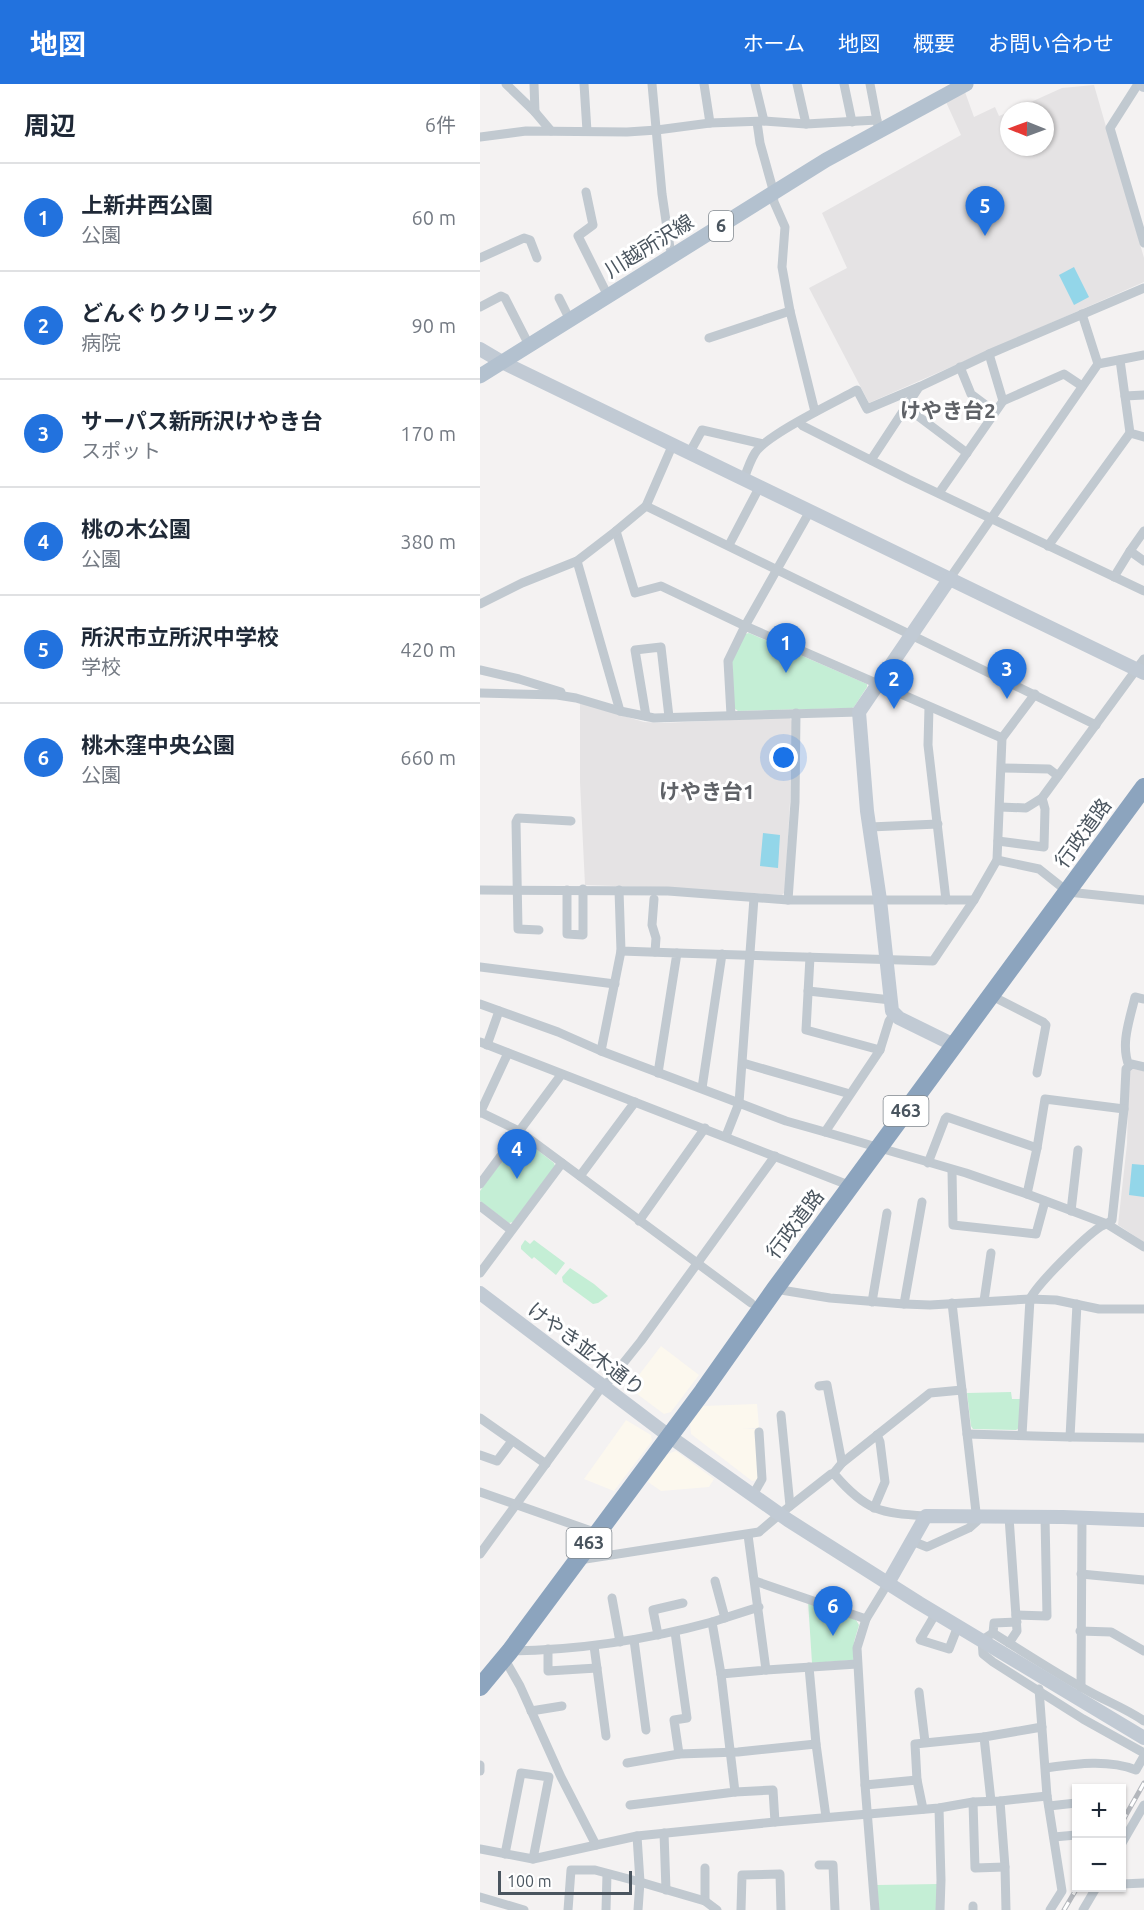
<!DOCTYPE html>
<html lang="ja">
<head>
<meta charset="utf-8">
<style>
  body { margin:0; font-family:Ubuntu,"Noto Sans JP",sans-serif; background:#f2f2f3; color:#1f2937 }
  .controls { position:absolute; right:18px; bottom:18px; display:grid; overflow:hidden; border-radius:0px; box-shadow:0 2px 4px #0004 }
  .controls button { width:54px; height:54px; display:grid; place-items:center; padding:0; border:0; border-bottom:2px solid #e0e1e3; background:#fff; color:#1f2937; font:30px sans-serif }
  .compass { position:absolute; left:520px; top:18px; width:54px; height:54px; border-radius:50%; background:#fff; box-shadow:0 2px 4px #0004; rotate:271deg }
  .scale { position:absolute; left:18px; bottom:15px; width:134px; box-sizing:border-box; padding-left:6px; border:3px solid #4a555f; border-top:0; font-size:16px; line-height:21px; white-space:nowrap; color:#4a555f; -webkit-text-stroke:4px #fff; paint-order:stroke }
  .you { position:absolute; left:304px; top:674px; width:21px; height:21px; margin:-15px; border:4px solid #fff; border-radius:50%; background:#1a73e8; box-shadow:0 0 0 9px #1a73e833 }
  .badge { display:grid; place-items:center; width:39px; height:39px; border-radius:50%; background:#2272de; color:#fff; font-size:20px; font-weight:700 }
  .pin { position:absolute; translate:-50% -50px; filter:drop-shadow(0 2px 3px #0008) }
  .pin::after { content:''; position:absolute; top:32px; width:21px; height:18px; background:inherit; clip-path:polygon(0 0,100% 0,50% 100%) }
  .list { margin:0; padding:0; list-style:none }
  h2 { display:flex; justify-content:space-between; align-items:center; height:78px; margin:0; padding:0 24px; font-size:26px }
  h2 small { font-size:20px; font-weight:400; color:#747a83 }
  .list li { display:grid; grid-template-columns:39px 1fr auto; gap:18px; align-items:center; box-sizing:border-box; height:108px; padding:0 24px; border-top:2px solid #e0e1e3 }
  .list b { display:block; font-size:22px; white-space:nowrap }
  .list p { margin:0; font-size:20px; white-space:nowrap; color:#747a83 }
  .list em { font-size:20px; font-style:normal; color:#747a83 }
  .map { position:relative; flex:none; width:664px; height:1826px; overflow:hidden }
  header { display:flex; align-items:center; gap:36px; box-sizing:border-box; height:84px; padding:0 30px; background:#2272de; color:#fff }
  header strong { font-size:28px }
  nav { display:flex; gap:33px; margin-inline-start:auto; font-size:21px }
  main { display:flex }
  aside { flex:1; background:#fff }
  .map>svg:first-child { display:block }
  .commercial { fill:#fcf8ee }
  .education { fill:#e5e3e4 }
  .green { fill:#c4eed5 }
  .water { fill:#93d6e9 }
  .lines { fill:none; stroke-linecap:round; stroke-linejoin:round }
  .street { stroke:#c1c9d0; stroke-width:9 }
  .secondary { stroke:#c1cad4; stroke-width:14 }
  .primary { stroke:#b3c1cf; stroke-width:15 }
  .highway { stroke:#8ca4be; stroke-width:18 }
  .rail-casing { stroke:#b4b7bc; stroke-width:5 }
  .rail { stroke:#fff; stroke-width:3; stroke-dasharray:9; stroke-linecap:butt }
  .labels { text-anchor:middle; stroke-width:6; stroke-linejoin:round; paint-order:stroke }
  .shield { fill:#fff; stroke:#80888f; stroke-width:1.5 }
  .shield-label { font-size:18px; font-weight:bold; fill:#4a555f }
  .street-label { font-size:20px; fill:#4a555f; stroke:#fff }
  .neighbourhood-label { font-size:21px; font-weight:bold; fill:#5f6267; stroke:#fff }
</style>
</head>
<body>
<header>
<strong>地図</strong>
<nav><a>ホーム</a><a>地図</a><a>概要</a><a>お問い合わせ</a></nav>
</header>
<main>
<aside>
<h2>周辺<small>6件</small></h2>
<ul class="list">
<li><span class="badge">1</span><div><b>上新井西公園</b><p>公園</p></div><em>60 m</em></li>
<li><span class="badge">2</span><div><b>どんぐりクリニック</b><p>病院</p></div><em>90 m</em></li>
<li><span class="badge">3</span><div><b>サーパス新所沢けやき台</b><p>スポット</p></div><em>170 m</em></li>
<li><span class="badge">4</span><div><b>桃の木公園</b><p>公園</p></div><em>380 m</em></li>
<li><span class="badge">5</span><div><b>所沢市立所沢中学校</b><p>学校</p></div><em>420 m</em></li>
<li><span class="badge">6</span><div><b>桃木窪中央公園</b><p>公園</p></div><em>660 m</em></li>
</ul>
</aside>
<div class="map">
<svg width="664" height="1826" viewBox="0 0 664 1826">
  <rect width="100%" height="100%" fill="#f4f2f2"/>
  <g class="commercial">
    <polygon points="181,1262 219,1291 191,1328 184,1330 149,1304"/>
    <polygon points="277,1320 279,1344 262,1345 277,1345 278,1396 272,1397 211,1350 210,1340 223,1322"/>
    <polygon points="146,1336 171,1351 172,1357 134,1407 104,1395"/>
    <polygon points="196,1367 234,1395 229,1403 181,1407 168,1398 185,1371"/>
  </g>
  <g class="education">
    <polygon points="614,1 664,174 664,198 389,319 329,204 367,184 342,129 481,51 466,18 485,8 494,33 515,23 519,32 529,28 529,63 565,63 565,27 531,27 582,4"/>
    <polygon points="100,619 164,638 184,639 309,633 312,637 310,718 305,808 302,811 196,804 105,801 100,698"/>
    <polygon points="651,984 664,986 664,1158 638,1141 647,1060 649,985"/>
  </g>
  <g class="green">
    <polygon points="269,549 387,600 387,603 374,623 372,624 258,627 254,624 252,577 265,550"/>
    <polygon points="39,1054 42,1054 74,1079 75,1082 33,1138 29,1139 0,1117 0,1107"/>
    <polygon points="45,1156 50,1160 54,1156 85,1179 76,1191 54,1173 52,1175 41,1165 41,1162"/>
    <polygon points="90,1184 114,1200 128,1212 118,1219 113,1220 83,1198 82,1193"/>
    <polygon points="531,1308 532,1315 540,1315 539,1344 536,1346 493,1345 491,1342 487,1309"/>
    <polygon points="328,1517 376,1536 379,1541 374,1558 373,1576 332,1579"/>
    <polygon points="458,1800 456,1826 399,1826 397,1801"/>
  </g>
  <g class="water">
    <polygon points="594,183 609,213 594,221 579,191"/>
    <polygon points="283,749 300,751 298,784 280,782"/>
    <polygon points="652,1080 664,1081 664,1113 649,1111"/>
  </g>
  <g class="lines">
    <g class="street">
      <polyline points="26,0 55,28 71,47"/>
      <polyline points="54,0 55,28"/>
      <polyline points="104,0 107,47"/>
      <polyline points="172,0 182,110 190,164 193,172"/>
      <polyline points="224,0 230,39"/>
      <polyline points="275,0 284,37"/>
      <polyline points="317,0 326,40"/>
      <polyline points="364,0 372,38"/>
      <polyline points="390,0 398,42"/>
      <polyline points="658,0 630,44 664,159"/>
      <polyline points="277,38 280,59 292,102 294,118 305,143 302,183 310,227 335,328"/>
      <polyline points="0,53 46,47 147,48 177,46 230,39 284,37 326,40 397,36"/>
      <polyline points="106,108 113,141 98,152 128,212"/>
      <polyline points="0,174 44,154 50,156 57,174"/>
      <polyline points="79,214 90,236"/>
      <polyline points="0,223 21,212 25,214 49,261"/>
      <polyline points="602,230 618,280"/>
      <polyline points="229,254 310,227"/>
      <polyline points="509,270 523,317"/>
      <polyline points="640,276 650,349 664,353"/>
      <polyline points="480,283 491,310 515,328"/>
      <polyline points="645,312 664,311"/>
      <polyline points="426,323 487,369"/>
      <polyline points="319,338 323,342 428,395 664,507"/>
      <polyline points="210,368 222,346 283,360"/>
      <polyline points="391,376 439,303"/>
      <path d="M264,395c3,-9 6,-18 11,-26 11,-18 80,-51 102,-63l10,19 52,-22 70,-33 155,-66"/>
      <polyline points="459,409 523,317 584,290 602,302"/>
      <polyline points="166,422 616,641"/>
      <polyline points="136,447 155,509 181,502 265,542 522,654"/>
      <polyline points="249,461 280,402"/>
      <polyline points="568,462 650,349"/>
      <polyline points="650,467 664,447"/>
      <polyline points="97,477 140,627"/>
      <polyline points="634,493 650,467 664,477"/>
      <polyline points="470,494 618,280 664,271"/>
      <polyline points="0,520 42,499 97,477 136,447 166,422 193,360"/>
      <polyline points="0,586 39,595 81,608"/>
      <polyline points="0,609 77,611 96,614 140,627 174,634 379,628"/>
      <polyline points="449,623 448,661 466,816"/>
      <polyline points="251,631 248,577 265,542 330,427"/>
      <polyline points="166,632 155,566 181,563 189,633"/>
      <polyline points="522,684 569,685 578,692"/>
      <polyline points="520,723 546,724 562,714 664,575"/>
      <polyline points="390,743 458,740"/>
      <polyline points="518,757 564,763 565,725 562,714"/>
      <polyline points="517,776 559,785 588,808 664,816"/>
      <polyline points="0,806 188,807 308,816 494,816"/>
      <polyline points="87,806 87,850 103,851 103,805"/>
      <polyline points="139,806 141,867 197,869 178,989"/>
      <polyline points="174,815 172,841 176,854 175,868"/>
      <polyline points="308,816 315,718 316,629"/>
      <polyline points="59,846 38,845 36,738 38,734 91,737"/>
      <polyline points="197,869 453,877 494,816 517,776 522,654 555,610"/>
      <polyline points="330,873 326,946 400,966"/>
      <polyline points="0,883 135,900"/>
      <polyline points="328,907 411,916"/>
      <polyline points="510,911 563,938 566,941 557,989"/>
      <polyline points="0,920 78,948 121,967 259,1019 274,814"/>
      <polyline points="0,958 371,1102"/>
      <polyline points="7,961 19,927"/>
      <polyline points="121,967 141,867"/>
      <polyline points="263,979 370,1010"/>
      <polyline points="649,982 652,980 664,983"/>
      <polyline points="222,1004 242,870"/>
      <path d="M644,1025l2,-40 3,-3c-9,-22 1,-47 6,-69l9,2"/>
      <polyline points="0,1028 39,1047 271,1219"/>
      <polyline points="0,1029 28,969"/>
      <polyline points="345,1048 486,1089 547,1110 627,1140 664,1163"/>
      <polyline points="246,1052 259,1019 306,1037 345,1048 400,966 409,937 414,930"/>
      <polyline points="448,1079 465,1035 467,1033 557,1064"/>
      <polyline points="472,1086 473,1141 556,1150 565,1117"/>
      <polyline points="100,1092 155,1018"/>
      <polyline points="0,1100 81,991"/>
      <polyline points="0,1122 31,1146"/>
      <polyline points="591,1127 598,1066"/>
      <polyline points="159,1137 225,1044"/>
      <polyline points="0,1189 82,1079"/>
      <polyline points="295,1205 350,1214 424,1220 450,1221 550,1215 576,1216 619,1225 664,1225"/>
      <polyline points="504,1217 511,1169"/>
      <polyline points="392,1218 407,1129"/>
      <polyline points="424,1220 442,1118"/>
      <polyline points="125,1302 161,1257 295,1072"/>
      <polyline points="339,1302 347,1301 362,1379"/>
      <polyline points="301,1331 310,1422"/>
      <polyline points="0,1334 66,1380"/>
      <polyline points="487,1350 590,1353 597,1220"/>
      <path d="M542,1351l8,-136c8,-16 55,-62 70,-72 4,-3 8,-3 12,-7l12,-111 -79,-10 -8,49 -10,46"/>
      <polyline points="590,1353 664,1354"/>
      <polyline points="0,1371 17,1377 32,1357"/>
      <polyline points="353,1390 362,1379 450,1309 482,1306"/>
      <polyline points="0,1408 117,1449"/>
      <polyline points="273,1411 282,1395 279,1348"/>
      <polyline points="394,1424 405,1398 400,1358 397,1351"/>
      <polyline points="529,1433 537,1547 529,1559"/>
      <polyline points="268,1451 286,1586 241,1590 232,1538 279,1523"/>
      <polyline points="432,1457 447,1463 489,1444 497,1437 472,1219"/>
      <polyline points="0,1470 123,1301"/>
      <path d="M99,1476l180,-28 21,-18 51,-40 4,1c31,36 45,38 91,41"/>
      <polyline points="601,1490 664,1496"/>
      <polyline points="235,1497 245,1534"/>
      <polyline points="275,1497 386,1535"/>
      <polyline points="132,1514 140,1558"/>
      <polyline points="456,1529 440,1556 469,1565 478,1542"/>
      <polyline points="536,1531 567,1532 565,1433"/>
      <polyline points="600,1547 631,1548 664,1567"/>
      <polyline points="195,1548 207,1634 194,1636 199,1670 258,1668 336,1660"/>
      <polyline points="513,1549 514,1539 537,1538"/>
      <polyline points="178,1551 173,1526 203,1519"/>
      <polyline points="154,1556 166,1646"/>
      <polyline points="114,1562 126,1652"/>
      <polyline points="68,1565 68,1587 117,1584"/>
      <path d="M30,1567c69,-1 136,-11 202,-29"/>
      <polyline points="24,1574 40,1602 81,1693 116,1761"/>
      <polyline points="329,1583 336,1660 346,1733"/>
      <polyline points="286,1586 377,1580"/>
      <polyline points="601,1604 602,1434"/>
      <polyline points="559,1605 567,1712 582,1807 570,1826"/>
      <polyline points="439,1608 445,1658"/>
      <polyline points="51,1627 82,1622"/>
      <path d="M664,1637c-17,-12 -36,-19 -54,-29 -33,-18 -65,-39 -97,-59l-11,7 1,14 10,8 90,57 61,34"/>
      <polyline points="147,1679 199,1670"/>
      <polyline points="0,1681 0,1687"/>
      <path d="M566,1684c29,-4 61,-9 90,2l8,-14"/>
      <polyline points="385,1701 437,1696"/>
      <polyline points="255,1708 293,1706 295,1738"/>
      <polyline points="511,1717 504,1653 562,1643"/>
      <polyline points="520,1717 525,1783 526,1826"/>
      <polyline points="493,1718 495,1784 525,1783"/>
      <polyline points="150,1721 255,1708 241,1590"/>
      <polyline points="569,1722 596,1719"/>
      <polyline points="459,1724 461,1796 460,1826"/>
      <polyline points="443,1725 437,1696 435,1660 504,1653"/>
      <polyline points="184,1749 186,1806"/>
      <polyline points="157,1752 160,1798 158,1826"/>
      <polyline points="574,1753 596,1751"/>
      <polyline points="642,1759 664,1721"/>
      <polyline points="0,1765 53,1775 157,1752 295,1738 459,1724 493,1718 520,1717 567,1712"/>
      <polyline points="25,1770 41,1689 69,1693 53,1775"/>
      <polyline points="339,1781 353,1781 355,1826"/>
      <polyline points="642,1800 664,1799"/>
      <polyline points="0,1813 44,1826"/>
      <polyline points="225,1817 225,1784"/>
      <polyline points="88,1826 91,1786 115,1786 160,1798 225,1817 237,1826"/>
      <polyline points="126,1826 127,1790"/>
      <polyline points="261,1826 262,1791 300,1790 301,1826"/>
      <polyline points="395,1826 385,1701 377,1564 386,1535 408,1499"/>
      <polyline points="493,1826 493,1822"/>
      <polyline points="603,1826 616,1804"/>
    </g>
    <g class="secondary">
      <polyline points="663,0 664,1"/>
      <polyline points="0,265 22,278 664,589"/>
      <polyline points="470,494 379,628 387,727 400,816 412,927 419,934 474,961"/>
      <polyline points="0,1209 189,1352 308,1436 439,1519 664,1654"/>
      <polyline points="408,1499 446,1432 583,1433 664,1436"/>
    </g>
    <polyline class="primary" points="0,292 346,76 486,0"/>
    <polyline class="highway" points="0,1603 30,1567 223,1307 295,1205 664,703"/>
    <defs>
      <g id="rail">
        <polyline points="642,1738 664,1699"/>
        <polyline points="584,1826 597,1804"/>
      </g>
    </defs>
    <use href="#rail" class="rail-casing"/>
    <use href="#rail" class="rail"/>
  </g>
  <g class="labels">
    <g class="shield">
      <rect x="229" y="127" width="24" height="30" rx="4.5"/>
      <rect x="403.5" y="1012" width="45" height="30" rx="4.5"/>
      <rect x="86.5" y="1444" width="45" height="30" rx="4.5"/>
    </g>
    <g class="shield-label">
      <text x="241" y="148">6</text>
      <text x="426" y="1033">463</text>
      <text x="109" y="1465">463</text>
    </g>
    <g class="street-label">
      <text transform="translate(169 162) rotate(-32)" y="7">川越所沢線</text>
      <text transform="translate(603 749) rotate(-54)" y="7">行政道路</text>
      <text transform="translate(315 1140) rotate(-53)" y="7">行政道路</text>
      <text transform="translate(106 1265) rotate(37)" y="7">けやき並木通り</text>
    </g>
    <g class="neighbourhood-label">
      <text x="468" y="334">けやき台2</text>
      <text x="227" y="715">けやき台1</text>
    </g>
  </g>
</svg>
<div class="controls">
<button>+</button>
<button>−</button>
</div>
<svg class="compass" viewBox="-18 -18 36 36"><path d="M0-13l5 13h-10z" fill="#e53935"/><path d="M0 13l5-13h-10z" fill="#747a83"/></svg>
<div class="scale">100 m</div>
<div class="you"></div>
<div class="pin badge" style="left:306px;top:589px">1</div>
<div class="pin badge" style="left:414px;top:625px">2</div>
<div class="pin badge" style="left:527px;top:615px">3</div>
<div class="pin badge" style="left:37px;top:1095px">4</div>
<div class="pin badge" style="left:505px;top:152px">5</div>
<div class="pin badge" style="left:353px;top:1552px">6</div>
</div>
</main>
</body>
</html>
